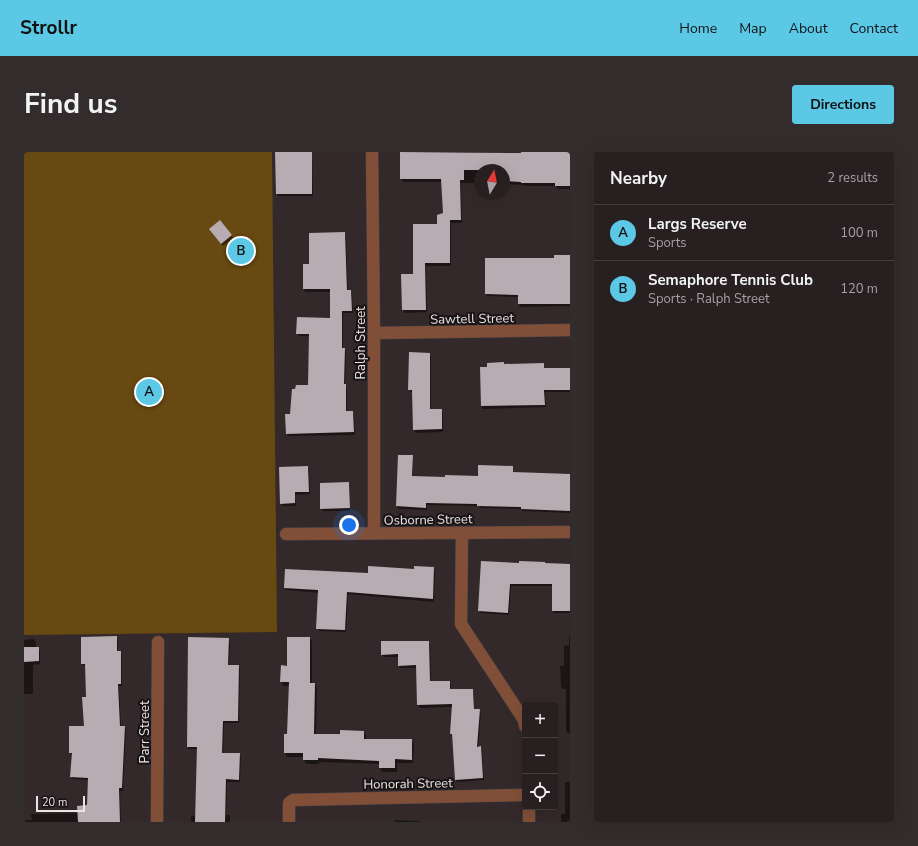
<!DOCTYPE html>
<html lang="en">
<head>
<meta charset="utf-8">
<style>
  body { margin:0; font-family:"Nunito Sans",sans-serif; background:#332c2d; color:#f1f3f6 }
  .controls { position:absolute; right:12px; bottom:12px; display:grid; overflow:hidden; border-radius:4px; box-shadow:0 4px 16px #0002 }
  .controls button { width:36px; height:36px; display:grid; place-items:center; padding:0; border:0; border-bottom:1px solid #433d3e; background:#271f20; color:#f1f3f6; font:20px sans-serif }
  .compass { position:absolute; left:450px; top:12px; width:36px; height:36px; border-radius:50%; background:#271f20; box-shadow:0 4px 16px #0002; rotate:10deg }
  .scale { position:absolute; left:12px; bottom:10px; width:49px; box-sizing:border-box; padding-left:4px; border:2px solid #ebe4e5; border-top:0; font-size:11px; line-height:14px; white-space:nowrap; color:#ebe4e5; -webkit-text-stroke:3px #181314; paint-order:stroke }
  .you { position:absolute; left:325px; top:373px; width:14px; height:14px; margin:-10px; border:3px solid #fff; border-radius:50%; background:#1a73e8; box-shadow:0 0 0 6px #1a73e833 }
  .badge { display:grid; place-items:center; width:26px; height:26px; border-radius:50%; background:#5bc8e6; color:#111; font-size:13px; font-weight:700 }
  .pin { position:absolute; translate:-50% -50%; border:2px solid #fff; box-shadow:0 1px 4px #0006 }
  .list { margin:0; padding:0; list-style:none }
  h2 { display:flex; justify-content:space-between; align-items:center; height:52px; margin:0; padding:0 16px; font-size:17px }
  h2 small { font-size:13px; font-weight:400; color:#a4a2a5 }
  .list li { display:grid; grid-template-columns:26px 1fr auto; gap:12px; align-items:center; box-sizing:border-box; height:56px; padding:0 16px; border-top:1px solid #433d3e }
  .list b { display:block; font-size:15px; white-space:nowrap }
  .list p { margin:0; font-size:13px; white-space:nowrap; color:#a4a2a5 }
  .list em { font-size:13px; font-style:normal; color:#a4a2a5 }
  .icon { flex:none; width:22px; height:22px; fill:none; stroke:currentColor; stroke-width:2; stroke-linecap:round; stroke-linejoin:round }
  .map { position:relative; flex:none; width:546px; height:670px; overflow:hidden; border-radius:4px }
  header { display:flex; align-items:center; gap:24px; box-sizing:border-box; height:56px; padding:0 20px; background:#5bc8e6; color:#111 }
  header strong { font-size:19px }
  nav { display:flex; gap:22px; margin-inline-start:auto; font-size:14px }
  .intro { display:flex; align-items:center; justify-content:space-between; box-sizing:border-box; height:96px; padding:0 24px }
  h1 { margin:0; font-size:28px }
  .button { padding:10px 18px; border-radius:4px; background:#5bc8e6; color:#111; font-size:14px; font-weight:700 }
  main { display:flex; gap:24px; padding:0 24px }
  aside { flex:1; background:#271f20; border-radius:4px; box-shadow:0 4px 16px #0002 }
  .map>svg:first-child { display:block }
  .pitch { fill:#684911 }
  .shadow { fill:#0007 }
  .building { fill:#b7acb1 }
  .lines { fill:none; stroke-linecap:round; stroke-linejoin:round }
  .street-casing { stroke:#514748; stroke-width:13 }
  .street { stroke:#814f37; stroke-width:12 }
  .labels { text-anchor:middle; stroke-width:4; stroke-linejoin:round; paint-order:stroke }
  .street-label { font-size:13px; fill:#ebe4e5; stroke:#181314 }
</style>
</head>
<body>
<header>
<strong>Strollr</strong>
<nav><a>Home</a><a>Map</a><a>About</a><a>Contact</a></nav>
</header>
<div class="intro"><h1>Find us</h1><a class="button">Directions</a></div>
<main>
<div class="map">
<svg width="546" height="670" viewBox="0 0 546 670">
  <rect width="100%" height="100%" fill="#34292a"/>
  <polygon class="pitch" points="0,0 248,0 253,480 0,483"/>
  <g class="shadow">
    <polygon points="252,0 288,0 289,44 254,44 253,42"/>
    <polygon points="377,0 443,0 498,2 498,0 546,0 546,37 534,37 532,34 500,34 499,33 480,32 480,18 456,18 456,31 437,31 438,71 427,71 427,114 402,114 403,160 381,161 379,158 420,62 419,30 379,30 377,27"/>
    <polygon points="188,80 207,83 209,86 199,94"/>
    <polygon points="320,81 322,84 324,139 327,139 328,142 329,161 319,161 319,197 321,197 322,200 321,233 323,236 323,260 329,260 330,263 331,283 265,284 263,281 267,263 285,234 286,184 275,184 273,181 307,167 307,140 281,140 280,137 286,113"/>
    <polygon points="546,96 546,154 496,155 495,152 495,145 463,144 462,142 531,107 546,104"/>
    <polygon points="405,202 407,204 407,258 417,258 419,260 419,280 392,281 390,278 389,240 387,240 385,238"/>
    <polygon points="480,211 480,213 519,212 521,217 546,217 546,240 521,240 522,255 459,257 458,254 457,216 464,216"/>
    <polygon points="375,304 388,304 389,307 389,325 455,325 488,315 490,321 546,323 546,361 499,359 498,357 456,356 455,354 403,353 403,358 375,357 373,354"/>
    <polygon points="284,315 285,317 286,342 271,343 272,354 259,354 257,352"/>
    <polygon points="325,331 326,334 326,359 299,359 297,356"/>
    <polygon points="458,410 546,413 546,461 530,461 529,458 529,434 487,434 485,463 457,461 455,459"/>
    <polygon points="410,416 411,419 410,450 324,442 322,480 295,479 293,476 295,441 262,438 261,436 344,422"/>
    <polygon points="545,484 546,484 546,581 544,581 542,579 542,537 538,537 537,534 536,514 540,514 540,494 545,493"/>
    <polygon points="92,485 94,487 94,500 96,500 98,503 98,534 95,534 97,575 100,575 102,577 99,639 96,639 97,670 0,670 0,668 8,668 7,662 54,661 64,654 65,628 49,627 47,625 49,603 46,601 61,575 63,546 62,514 60,514 58,512"/>
    <polygon points="286,486 288,490 288,532 291,532 293,536 292,583 317,583 340,580 342,584 342,588 387,588 390,592 389,611 373,611 373,620 358,620 356,616 356,612 295,610 295,612 282,612 280,608 280,605 263,605 261,601 264,583 266,534 259,534 257,530 264,515"/>
    <polygon points="10,487 12,491 12,496 14,496 16,499 16,512 9,513 9,542 0,542 0,488"/>
    <polygon points="204,487 206,490 205,514 214,514 216,516 215,571 200,571 199,602 215,602 217,605 216,630 203,630 202,663 205,663 206,665 206,670 167,670 167,664 173,663 174,597 165,597 164,595"/>
    <polygon points="404,490 406,492 407,530 426,530 427,532 427,538 449,538 450,540 450,558 456,558 457,561 454,596 457,595 458,598 460,628 433,630 432,628 428,585 427,582 429,555 396,556 394,553 393,516 376,516 375,513 375,505 360,505 358,502"/>
    <polygon points="541,630 546,630 546,670 537,670 537,662 541,662"/>
    <polygon points="371,668 395,669 395,670 371,670"/>
  </g>
  <g class="building">
    <polygon points="251,0 288,0 288,42 252,42"/>
    <polygon points="376,0 497,1 497,0 546,0 546,34 531,34 531,31 497,31 497,30 480,29 480,18 440,18 440,28 436,28 437,68 426,68 426,111 401,111 402,158 378,158 377,122 389,122 389,72 413,72 413,63 419,61 417,27 376,27"/>
    <polygon points="196,68 208,83 197,92 185,77"/>
    <polygon points="321,80 323,138 327,138 328,159 318,159 318,196 321,196 320,232 322,232 322,259 329,259 330,280 262,282 261,262 266,262 268,237 271,237 272,233 284,233 285,182 272,182 273,165 306,166 306,137 279,137 279,112 285,112 285,81"/>
    <polygon points="530,103 546,103 546,152 494,152 494,143 461,142 461,106 530,106"/>
    <polygon points="385,200 406,201 406,257 418,257 418,277 389,278 388,238 384,238"/>
    <polygon points="480,210 480,212 520,211 520,216 546,216 546,238 520,238 521,253 457,254 456,215 463,215 463,211"/>
    <polygon points="374,303 389,303 388,324 421,325 421,323 454,324 454,313 489,314 489,320 546,322 546,359 497,357 497,355 453,354 453,352 402,351 402,356 372,354"/>
    <polygon points="284,314 285,340 271,340 271,351 256,352 255,315"/>
    <polygon points="325,330 326,356 296,357 296,331"/>
    <polygon points="457,409 495,411 495,409 521,410 521,411 546,412 546,459 528,459 528,432 486,432 484,461 454,459"/>
    <polygon points="344,414 390,417 390,414 410,415 409,447 323,440 321,478 292,477 294,438 260,436 261,417 344,421"/>
    <polygon points="93,484 93,499 97,499 97,532 94,532 96,574 101,574 98,636 95,636 96,670 54,670 53,654 63,653 64,626 46,625 48,601 45,601 45,574 60,574 58,545 62,545 61,512 57,512 57,485"/>
    <polygon points="164,485 205,486 204,513 215,513 214,569 199,569 198,601 216,601 215,628 202,627 201,670 171,670 173,595 163,595"/>
    <polygon points="263,485 286,485 286,531 291,531 290,582 316,582 316,578 340,579 340,587 388,587 388,608 371,607 371,616 355,616 355,609 294,606 294,608 279,608 279,601 260,601 260,582 263,582 265,530 256,530 257,513 263,514"/>
    <polygon points="357,489 405,489 406,529 426,529 426,537 449,537 450,557 456,557 453,595 457,594 459,626 431,628 428,582 426,582 428,552 393,553 392,513 374,514 374,502 357,503"/>
    <polygon points="0,495 15,495 15,509 0,510"/>
  </g>
  <g class="lines">
    <defs>
      <g id="street">
        <polyline points="348,0 350,181 350,381"/>
        <polyline points="350,181 546,178"/>
        <polyline points="438,381 437,472 500,568 501,574"/>
        <polyline points="262,382 546,380"/>
        <polyline points="133,670 134,490"/>
        <polyline points="265,670 265,651 269,648 501,643"/>
        <polyline points="505,670 505,655"/>
      </g>
    </defs>
    <use href="#street" class="street-casing"/>
    <use href="#street" class="street"/>
  </g>
  <g class="labels">
    <g class="street-label">
      <text transform="translate(448 166) rotate(-1)" y="5">Sawtell Street</text>
      <text transform="translate(336 191) rotate(-90)" y="5">Ralph Street</text>
      <text transform="translate(404 367) rotate(-1)" y="5">Osborne Street</text>
      <text transform="translate(120 580) rotate(-90)" y="5">Parr Street</text>
      <text transform="translate(384 631) rotate(-1)" y="5">Honorah Street</text>
    </g>
  </g>
</svg>
<div class="controls">
<button>+</button>
<button>−</button>
<button><svg class="icon" aria-label="locate" viewBox="0 0 24 24"><circle cx="12" cy="12" r="6"/><path d="M12 2v4M12 18v4M2 12h4M18 12h4"/></svg></button>
</div>
<svg class="compass" viewBox="-18 -18 36 36"><path d="M0-13l5 13h-10z" fill="#e53935"/><path d="M0 13l5-13h-10z" fill="#a4a2a5"/></svg>
<div class="scale">20 m</div>
<div class="you"></div>
<div class="pin badge" style="left:125px;top:240px">A</div>
<div class="pin badge" style="left:217px;top:99px">B</div>
</div>
<aside>
<h2>Nearby<small>2 results</small></h2>
<ul class="list">
<li><span class="badge">A</span><div><b>Largs Reserve</b><p>Sports</p></div><em>100 m</em></li>
<li><span class="badge">B</span><div><b>Semaphore Tennis Club</b><p>Sports · Ralph Street</p></div><em>120 m</em></li>
</ul>
</aside>
</main>
</body>
</html>
